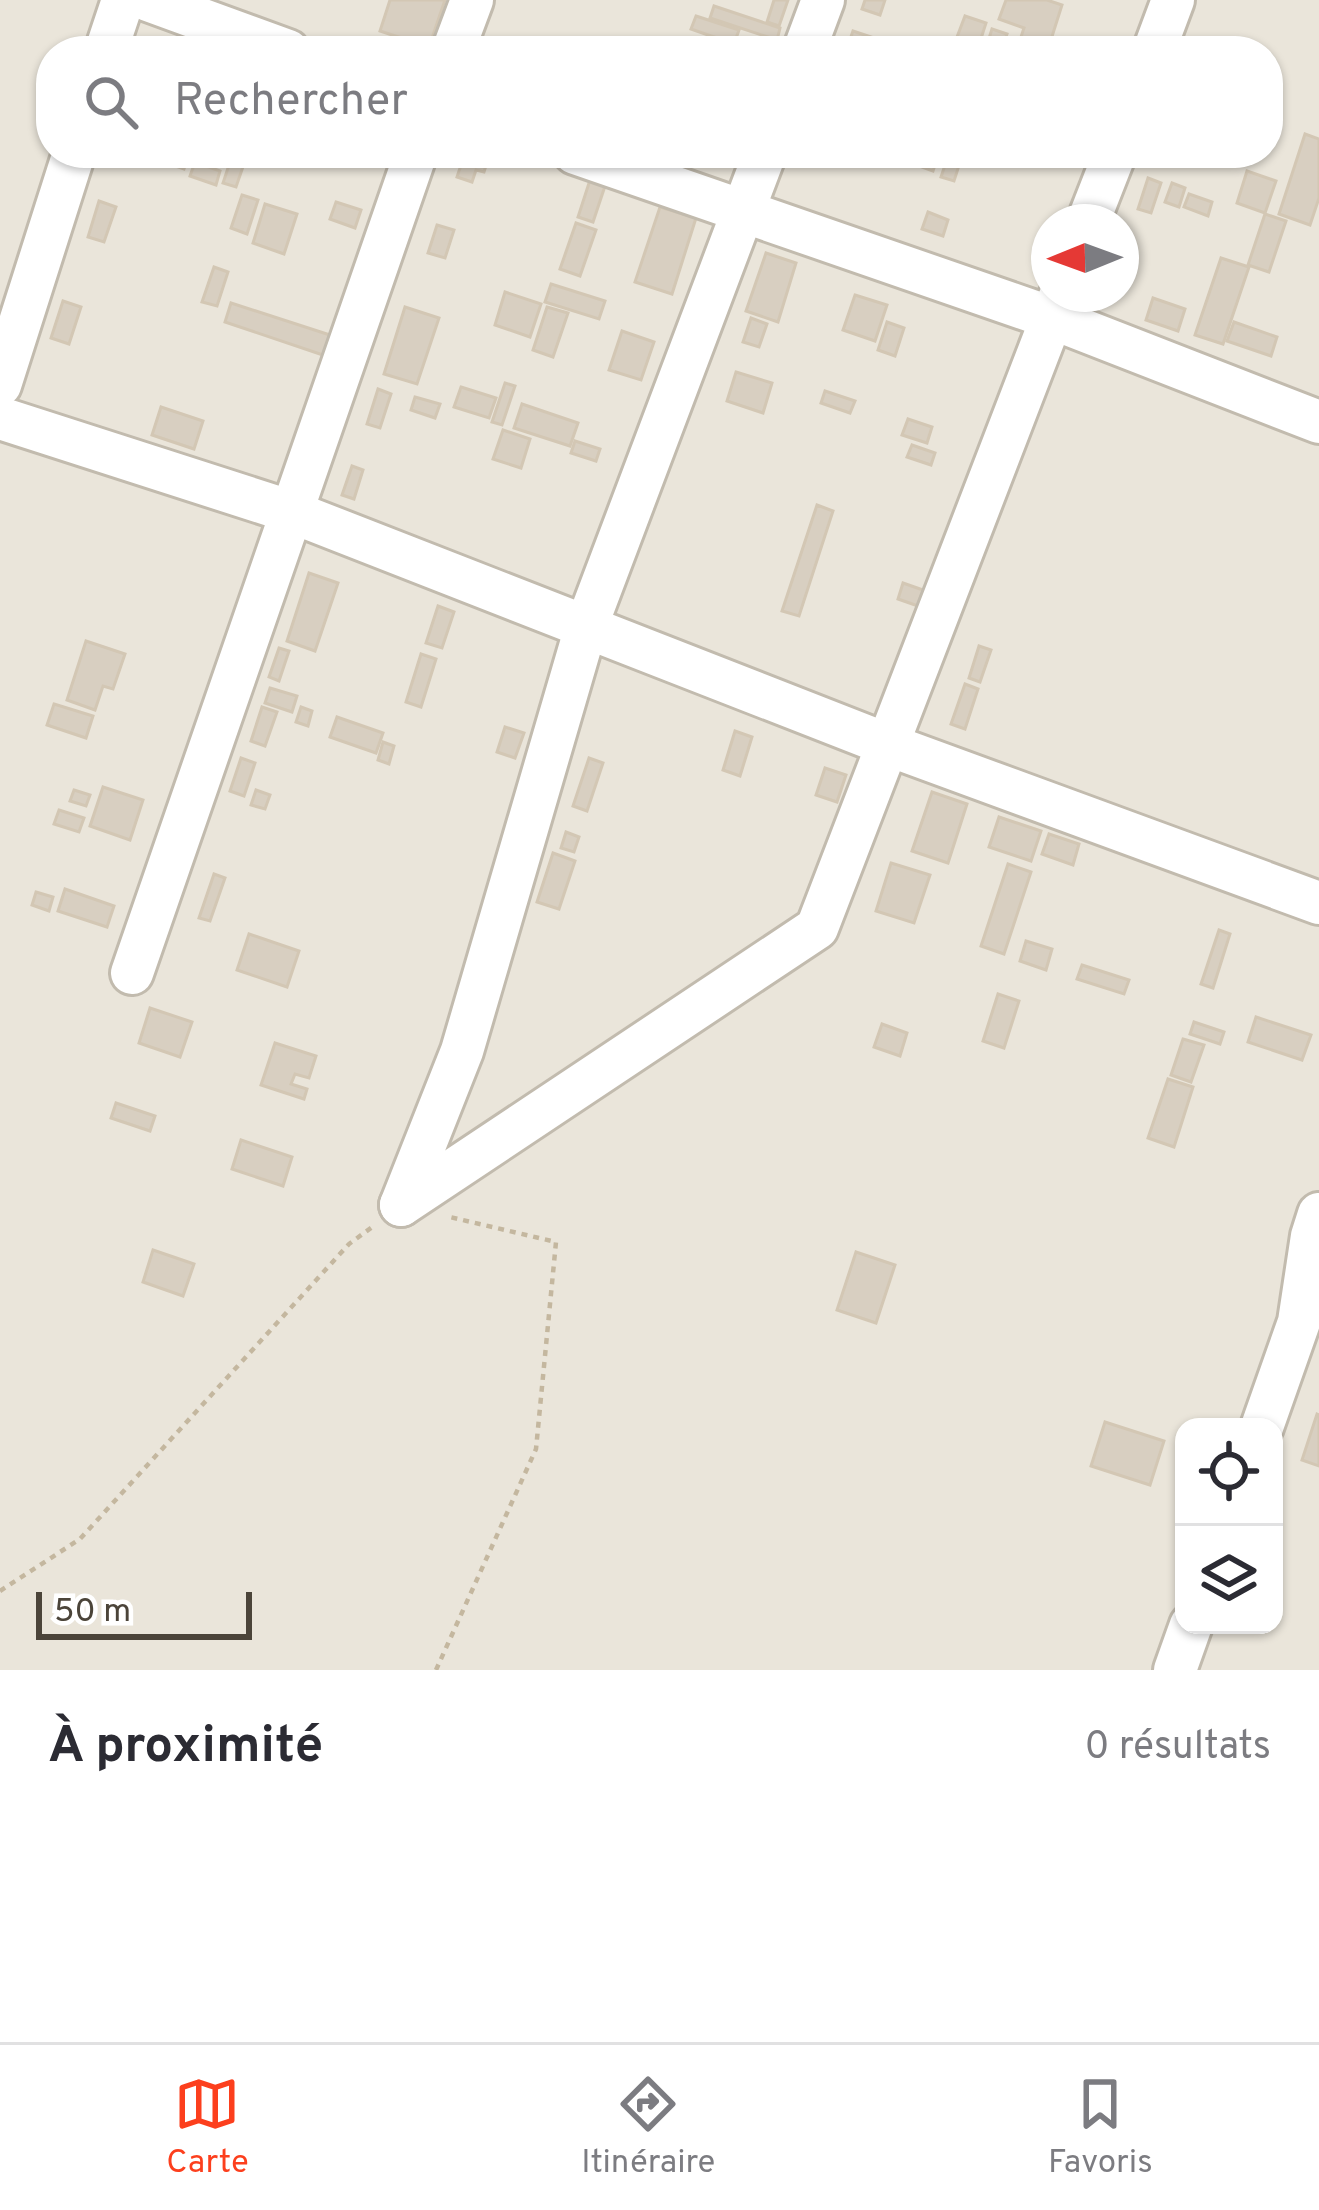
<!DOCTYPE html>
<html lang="fr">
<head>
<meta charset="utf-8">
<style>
  body { margin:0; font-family:Overpass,sans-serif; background:#f7f7f7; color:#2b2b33 }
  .controls { position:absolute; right:36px; bottom:36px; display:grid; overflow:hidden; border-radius:24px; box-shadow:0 3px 9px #0004 }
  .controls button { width:108px; height:108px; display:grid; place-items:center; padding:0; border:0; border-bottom:3px solid #e1e1e2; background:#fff; color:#2b2b33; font:60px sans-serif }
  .compass { position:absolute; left:1031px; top:204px; width:108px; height:108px; border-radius:50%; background:#fff; box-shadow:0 3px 9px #0004; rotate:269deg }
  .scale { position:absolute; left:36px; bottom:30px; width:216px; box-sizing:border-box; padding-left:12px; border:6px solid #4b4439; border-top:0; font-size:33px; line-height:42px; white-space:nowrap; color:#4b4439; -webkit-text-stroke:9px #fff; paint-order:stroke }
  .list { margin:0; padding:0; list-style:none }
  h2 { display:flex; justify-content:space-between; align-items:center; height:156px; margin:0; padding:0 48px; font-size:51px }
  h2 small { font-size:39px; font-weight:400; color:#7c7c81 }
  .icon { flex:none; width:66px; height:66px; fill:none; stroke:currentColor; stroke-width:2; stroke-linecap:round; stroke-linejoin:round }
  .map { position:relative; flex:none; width:1319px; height:1670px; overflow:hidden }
  .search { position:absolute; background:#fff; box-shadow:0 3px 9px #0004; left:36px; right:36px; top:36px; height:132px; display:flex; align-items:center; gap:30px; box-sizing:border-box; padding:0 42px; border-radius:48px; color:#7c7c81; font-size:45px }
  .sheet { height:372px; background:#fff }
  nav { display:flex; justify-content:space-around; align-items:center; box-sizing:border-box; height:168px; border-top:3px solid #e1e1e2; background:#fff; font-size:33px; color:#7c7c81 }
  nav a { display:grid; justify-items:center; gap:6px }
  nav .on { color:#fc3f1d }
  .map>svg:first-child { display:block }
  .residential { fill:#eae5da; fill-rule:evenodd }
  .building { fill:#d8cfc1; stroke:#d3c7b4; stroke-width:3 }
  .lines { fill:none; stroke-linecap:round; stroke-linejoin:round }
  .minor-casing { stroke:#c2bbae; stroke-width:48 }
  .path { stroke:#c4b79f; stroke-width:4.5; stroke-dasharray:6 6; stroke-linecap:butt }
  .minor { stroke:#fff; stroke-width:42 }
</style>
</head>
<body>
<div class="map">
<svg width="1319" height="1670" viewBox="0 0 1319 1670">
  <rect width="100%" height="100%" fill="#f6f3ec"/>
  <path class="residential" d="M0,0h1319v1670h-1319zM51,51h1217v102h-1217zM1049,222h72v72h-72zM1184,1427h90v198h-90z"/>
  <g class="building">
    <polygon points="390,0 445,0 429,47 380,31"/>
    <polygon points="774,0 788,0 779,26 767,22"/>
    <polygon points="865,0 885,0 880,15 862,9"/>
    <polygon points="1006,0 1047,0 1062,5 1048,49 1020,40 1024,28 999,19"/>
    <polygon points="714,6 780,28 777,40 710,18"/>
    <polygon points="696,16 739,30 734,44 691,29"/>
    <polygon points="965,16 986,23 977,51 962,51 965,40 957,37"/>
    <polygon points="992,29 1007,34 1001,51 985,51"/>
    <polygon points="853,31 880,40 876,51 846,51"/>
    <polygon points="1305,134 1319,139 1319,198 1310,225 1279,214"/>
    <polygon points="165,153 189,153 184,169 162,161"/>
    <polygon points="465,153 490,153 484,172 476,170 472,182 457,177"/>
    <polygon points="926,153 939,153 933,171 922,167"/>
    <polygon points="949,153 963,153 954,181 941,177"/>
    <polygon points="1025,153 1045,153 1041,166 1022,160"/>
    <polygon points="232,156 245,161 236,187 223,183"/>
    <polygon points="195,162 220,171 216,185 190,176"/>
    <polygon points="1247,171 1276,181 1265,213 1237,203"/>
    <polygon points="1148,178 1161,183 1151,213 1138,209"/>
    <polygon points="590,180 605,186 593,222 578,217"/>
    <polygon points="1172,183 1185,188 1179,207 1165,202"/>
    <polygon points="1189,194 1212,202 1208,216 1184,207"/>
    <polygon points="242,195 258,200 247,234 231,228"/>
    <polygon points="99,201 116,207 104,242 88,237"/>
    <polygon points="336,202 361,210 355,228 330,219"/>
    <polygon points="265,204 297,214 284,254 253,243"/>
    <polygon points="660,207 696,218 672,294 635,282"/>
    <polygon points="928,212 948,220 943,236 922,229"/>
    <polygon points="1265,214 1286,221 1269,272 1248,265"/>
    <polygon points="576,223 596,230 580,276 560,269"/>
    <polygon points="437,225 454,230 445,258 428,253"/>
    <polygon points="766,253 796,263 778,322 746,311"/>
    <polygon points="1221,258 1249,267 1223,344 1195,335"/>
    <polygon points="214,267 228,272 217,306 202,302"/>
    <polygon points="551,284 605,301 599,319 545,302"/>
    <polygon points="505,292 541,304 530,337 495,325"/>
    <polygon points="855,295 887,305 875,341 843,330"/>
    <polygon points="1153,298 1185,309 1178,331 1146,320"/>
    <polygon points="63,301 81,307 69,344 51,338"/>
    <polygon points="231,303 330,335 323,355 225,322"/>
    <polygon points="405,307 439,318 417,384 384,374"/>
    <polygon points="547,307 568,313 553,357 533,350"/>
    <polygon points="751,318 767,324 759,347 743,342"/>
    <polygon points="887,322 904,328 895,356 878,350"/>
    <polygon points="1234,322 1277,337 1271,356 1227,341"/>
    <polygon points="622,331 654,342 641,380 609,370"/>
    <polygon points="736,372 772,383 763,413 727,401"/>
    <polygon points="505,383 515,386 502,425 492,422"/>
    <polygon points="461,387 496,398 489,418 454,407"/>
    <polygon points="378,389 391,394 380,428 367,424"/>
    <polygon points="825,391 855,401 850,413 821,403"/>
    <polygon points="415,397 440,404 435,418 411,410"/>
    <polygon points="522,404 578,423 570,446 514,428"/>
    <polygon points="161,407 203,421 194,449 152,435"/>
    <polygon points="908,419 932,427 927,443 902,435"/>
    <polygon points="503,430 530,439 521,468 493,459"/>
    <polygon points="575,441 600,449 596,461 571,453"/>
    <polygon points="912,445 935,453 931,465 907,457"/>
    <polygon points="352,466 363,470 354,499 342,495"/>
    <polygon points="817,505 833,511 799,616 782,611"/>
    <polygon points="309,573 338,583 315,651 287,641"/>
    <polygon points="903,583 923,590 918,606 898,599"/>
    <polygon points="438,606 454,612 442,648 426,643"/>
    <polygon points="86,641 125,654 113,689 103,686 95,710 67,700"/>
    <polygon points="979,646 991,650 980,682 969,678"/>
    <polygon points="279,648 289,651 279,681 269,677"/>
    <polygon points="421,654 436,659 421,707 406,702"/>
    <polygon points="965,684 978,689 965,729 951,724"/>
    <polygon points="270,688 297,696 292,712 265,703"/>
    <polygon points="54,704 93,716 86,738 47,725"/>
    <polygon points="262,707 277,712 265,746 251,741"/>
    <polygon points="301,707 312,711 308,726 296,722"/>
    <polygon points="337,717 383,733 376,753 330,737"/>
    <polygon points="505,727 524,733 515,758 497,752"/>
    <polygon points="735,731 752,737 740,776 723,770"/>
    <polygon points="383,742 394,746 389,764 378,760"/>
    <polygon points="241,758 255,763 244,796 230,791"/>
    <polygon points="589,758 603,763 587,811 573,806"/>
    <polygon points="825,768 846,775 837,802 816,795"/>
    <polygon points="103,787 143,800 130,840 90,826"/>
    <polygon points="74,790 90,795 86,806 70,801"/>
    <polygon points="256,790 270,795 265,809 251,805"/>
    <polygon points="932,792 967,804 948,863 912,851"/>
    <polygon points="59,810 84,818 79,832 54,824"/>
    <polygon points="999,817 1041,831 1031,861 989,847"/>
    <polygon points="566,832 579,837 574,852 561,848"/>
    <polygon points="1049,834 1079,844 1073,865 1042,854"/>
    <polygon points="553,853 575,861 559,909 537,902"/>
    <polygon points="891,863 930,875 914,923 876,911"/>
    <polygon points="1008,864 1031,872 1004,954 981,946"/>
    <polygon points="214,874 225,878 210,921 199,918"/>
    <polygon points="65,889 114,906 107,927 58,911"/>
    <polygon points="36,892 53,897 49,911 32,905"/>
    <polygon points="1219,930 1230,934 1213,988 1201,984"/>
    <polygon points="249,934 299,951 287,987 237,970"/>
    <polygon points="1026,941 1052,949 1046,970 1020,961"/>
    <polygon points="1082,965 1129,980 1124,994 1077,979"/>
    <polygon points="998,994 1019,1001 1004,1048 983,1041"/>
    <polygon points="150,1008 192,1022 180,1057 139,1043"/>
    <polygon points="1256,1017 1311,1035 1302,1060 1248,1042"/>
    <polygon points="1194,1022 1224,1032 1220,1044 1190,1034"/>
    <polygon points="882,1024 907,1033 900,1056 874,1047"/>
    <polygon points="1183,1039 1204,1045 1191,1082 1171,1075"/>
    <polygon points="275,1043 316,1056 309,1078 295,1074 291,1084 307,1089 304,1099 261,1085"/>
    <polygon points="1168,1079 1193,1087 1174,1147 1148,1138"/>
    <polygon points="116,1103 155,1116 150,1131 111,1118"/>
    <polygon points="241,1140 292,1157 283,1186 232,1169"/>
    <polygon points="153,1250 194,1264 183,1296 143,1282"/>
    <polygon points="856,1252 895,1265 876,1323 837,1310"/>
    <polygon points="1317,1414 1319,1415 1319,1466 1302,1460"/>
    <polygon points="1105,1422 1164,1441 1150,1485 1091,1466"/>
  </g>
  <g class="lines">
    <defs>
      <g id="minor">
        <polyline points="148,0 288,51"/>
        <polyline points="106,51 123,0"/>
        <polyline points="453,51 472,0"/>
        <polyline points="804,51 823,0"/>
        <polyline points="1154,51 1173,0"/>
        <polyline points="575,153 1052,318 1319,422"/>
        <polyline points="1088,222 1115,153"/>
        <polyline points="0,385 74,153"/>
        <polyline points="0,418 292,512 886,744 1319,903"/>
        <polyline points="132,973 416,153"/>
        <polyline points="401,1205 817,928 1061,294"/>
        <polyline points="401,1205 462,1051 586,627 765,153"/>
        <polyline points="1262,1427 1299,1322 1312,1236 1319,1214"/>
        <polyline points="1175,1670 1191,1625"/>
      </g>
    </defs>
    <use href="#minor" class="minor-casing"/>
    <g class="path">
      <polyline points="0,1591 80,1539 349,1244 375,1225"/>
      <polyline points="436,1670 536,1449 556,1242 450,1217"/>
    </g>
    <use href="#minor" class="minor"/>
  </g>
</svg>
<div class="controls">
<button><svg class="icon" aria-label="locate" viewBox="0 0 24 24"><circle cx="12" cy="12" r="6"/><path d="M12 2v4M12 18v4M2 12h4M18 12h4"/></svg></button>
<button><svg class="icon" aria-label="layers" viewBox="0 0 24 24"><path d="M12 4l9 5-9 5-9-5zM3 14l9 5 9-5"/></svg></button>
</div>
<svg class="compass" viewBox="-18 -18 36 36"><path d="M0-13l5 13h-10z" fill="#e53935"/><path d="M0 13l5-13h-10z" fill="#7c7c81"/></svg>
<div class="scale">50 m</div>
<div class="search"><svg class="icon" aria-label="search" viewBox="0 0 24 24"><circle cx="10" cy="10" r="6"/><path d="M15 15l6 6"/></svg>Rechercher</div>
</div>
<section class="sheet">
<h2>À proximité<small>0 résultats</small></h2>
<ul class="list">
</ul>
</section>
<nav>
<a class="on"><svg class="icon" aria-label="map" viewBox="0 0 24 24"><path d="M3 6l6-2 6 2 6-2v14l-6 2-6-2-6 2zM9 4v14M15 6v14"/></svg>Carte</a>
<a><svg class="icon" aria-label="directions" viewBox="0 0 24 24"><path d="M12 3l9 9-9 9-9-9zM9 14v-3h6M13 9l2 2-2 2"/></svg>Itinéraire</a>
<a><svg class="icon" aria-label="saved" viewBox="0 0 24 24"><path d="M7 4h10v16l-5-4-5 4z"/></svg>Favoris</a>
</nav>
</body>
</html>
